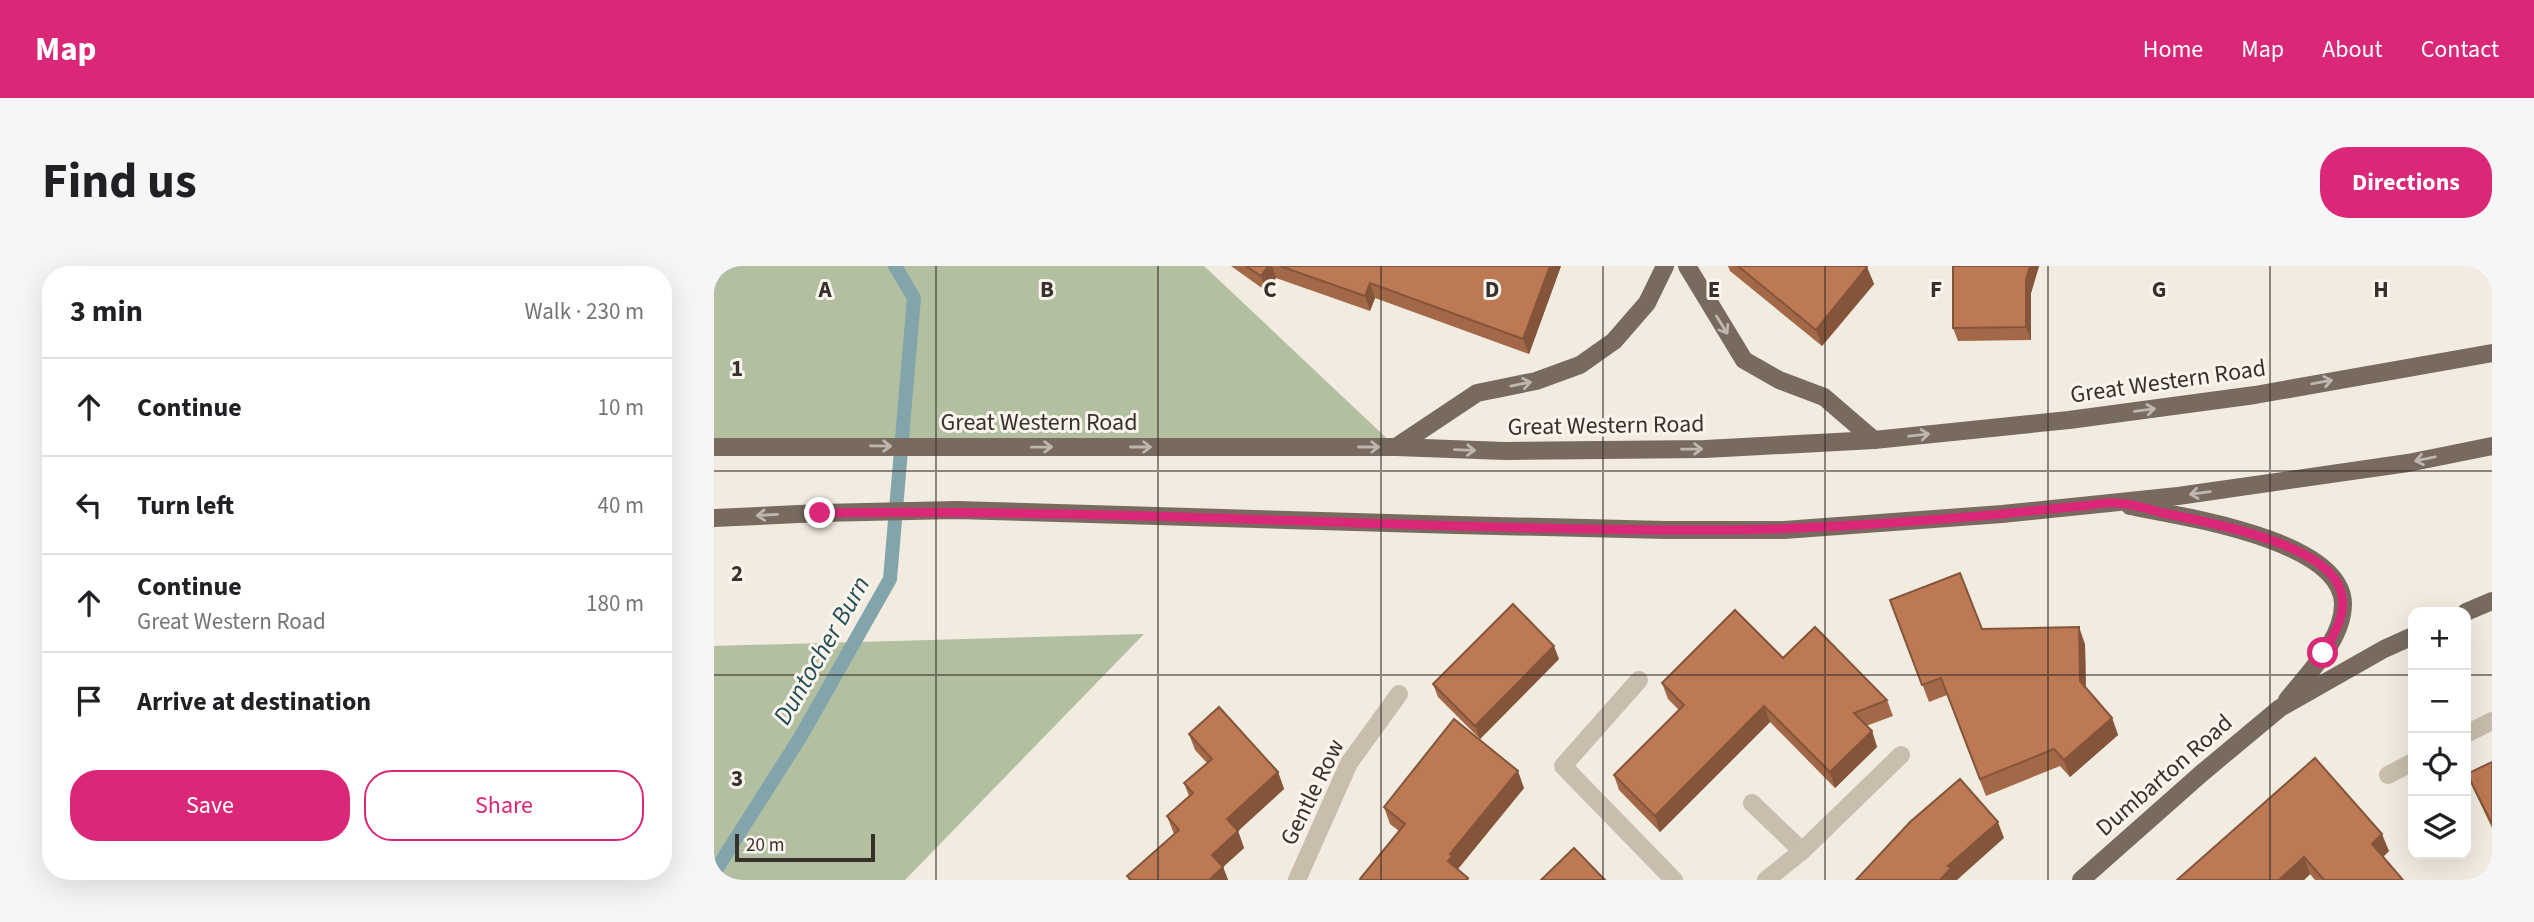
<!DOCTYPE html>
<html lang="en">
<head>
<meta charset="utf-8">
<style>
  body { margin:0; font-family:"Source Sans 3",sans-serif; background:#f6f6f6; color:#202124 }
  .controls { position:absolute; right:21px; bottom:21px; display:grid; overflow:hidden; border-radius:14px; box-shadow:0 7px 28px #0002 }
  .controls button { width:63px; height:63px; display:grid; place-items:center; padding:0; border:0; border-bottom:2px solid #e0e0e0; background:#fff; color:#202124; font:35px sans-serif }
  .scale { position:absolute; left:21px; bottom:18px; width:140px; box-sizing:border-box; padding-left:7px; border:4px solid #38302b; border-top:0; font-size:19px; line-height:24px; white-space:nowrap; color:#38302b; -webkit-text-stroke:5px #f9f5ed; paint-order:stroke }
  .stop { position:absolute; width:21px; height:21px; margin:-16px; border:5px solid #db2777; border-radius:50%; background:#fff }
  .stop.end { background:#db2777; border-color:#fff; box-shadow:0 2px 7px #0008 }
  .list { margin:0; padding:0; list-style:none }
  h2 { display:flex; justify-content:space-between; align-items:center; height:91px; margin:0; padding:0 28px; font-size:30px }
  h2 small { font-size:23px; font-weight:400; color:#757577 }
  .list li { display:grid; grid-template-columns:46px 1fr auto; gap:21px; align-items:center; box-sizing:border-box; height:98px; padding:0 28px; border-top:2px solid #e0e0e0 }
  .list b { display:block; font-size:26px; white-space:nowrap }
  .list p { margin:0; font-size:23px; white-space:nowrap; color:#757577 }
  .list em { font-size:23px; font-style:normal; color:#757577 }
  .actions { display:flex; gap:14px; padding:21px 28px }
  .actions a { flex:1; padding:16px 0; border:2px solid #db2777; border-radius:28px; text-align:center; font-size:24px; color:#db2777 }
  .actions .main { background:#db2777; color:#fff }
  .icon { flex:none; width:38px; height:38px; fill:none; stroke:currentColor; stroke-width:2; stroke-linecap:round; stroke-linejoin:round }
  .map { position:relative; flex:none; width:1778px; height:614px; overflow:hidden; border-radius:28px }
  header { display:flex; align-items:center; gap:42px; box-sizing:border-box; height:98px; padding:0 35px; background:#db2777; color:#fff }
  header strong { font-size:33px }
  nav { display:flex; gap:38px; margin-inline-start:auto; font-size:24px }
  .intro { display:flex; align-items:center; justify-content:space-between; box-sizing:border-box; height:168px; padding:0 42px }
  h1 { margin:0; font-size:49px }
  .button { padding:18px 32px; border-radius:28px; background:#db2777; color:#fff; font-size:24px; font-weight:700 }
  main { display:flex; gap:42px; padding:0 42px }
  aside { flex:1; background:#fff; border-radius:28px; box-shadow:0 7px 28px #0002 }
  .map>svg:first-child { display:block }
  .green { fill:#b2bfa1 }
  .lines { fill:none; stroke-linecap:round; stroke-linejoin:round }
  .stream { stroke:#82a5ac; stroke-width:14 }
  .lane { stroke:#c9bdad; stroke-width:18 }
  .street { stroke:#c9bdad; stroke-width:18 }
  .primary { stroke:#786a5e; stroke-width:18 }
  .wall { fill:#a26848 }
  .shaded-wall { fill:#84553b }
  .building { fill:#bc7954; stroke:#84553b; stroke-width:2 }
  .oneway { stroke:#bfb6ad }
  .route { stroke:#db2777; stroke-width:9 }
  .grid { fill:none; stroke:#38302b; stroke-width:2; stroke-opacity:0.55 }
  .labels { text-anchor:middle; stroke-width:6; stroke-linejoin:round; paint-order:stroke }
  .street-label { font-size:24px; fill:#38302b; stroke:#f9f5ed }
  .water-label { font-size:26px; font-style:italic; fill:#244d56; stroke:#f9f5ed }
  .grid-label { font-size:23px; text-anchor:middle; font-weight:bold; fill:#38302b; stroke:#f9f5ed; stroke-width:6; stroke-linejoin:round; paint-order:stroke }
</style>
</head>
<body>
<header>
<strong>Map</strong>
<nav><a>Home</a><a>Map</a><a>About</a><a>Contact</a></nav>
</header>
<div class="intro"><h1>Find us</h1><a class="button">Directions</a></div>
<main>
<aside>
<h2>3 min<small>Walk · 230 m</small></h2>
<ul class="list">
<li><svg class="icon" aria-label="ahead" viewBox="0 0 24 24"><path d="M12 20V5M6 11l6-6 6 6"/></svg><div><b>Continue</b></div><em>10 m</em></li>
<li><svg class="icon" aria-label="left" viewBox="0 0 24 24"><path d="M17 20v-9H6M10 6l-5 5 5 5"/></svg><div><b>Turn left</b></div><em>40 m</em></li>
<li><svg class="icon" aria-label="ahead" viewBox="0 0 24 24"><path d="M12 20V5M6 11l6-6 6 6"/></svg><div><b>Continue</b><p>Great Western Road</p></div><em>180 m</em></li>
<li><svg class="icon" aria-label="arrive" viewBox="0 0 24 24"><path d="M6 21V4h12l-3 4 3 4H6"/></svg><div><b>Arrive at destination</b></div></li>
</ul>
<div class="actions"><a class="main">Save</a><a>Share</a></div>
</aside>
<div class="map">
<svg width="1778" height="614" viewBox="0 0 1778 614">
  <rect width="100%" height="100%" fill="#f1ebe0"/>
  <g class="green">
    <polygon points="0,0 490,0 682,181 0,181"/>
    <polygon points="430,368 191,614 0,614 0,380"/>
  </g>
  <g class="lines">
    <polyline class="stream" points="0,607 87,470 176,313 200,32 181,0"/>
    <polyline class="lane" points="925,414 849,500 960,614"/>
    <g class="street">
      <polyline points="1752,468 1778,455"/>
      <polyline points="1674,509 1699,496"/>
      <polyline points="1038,537 1088,585"/>
      <polyline points="583,614 635,497 685,428"/>
      <polyline points="1052,614 1088,585 1187,489"/>
    </g>
    <g class="primary">
      <polyline points="973,0 1030,94 1065,114 1110,131 1160,174"/>
      <polyline points="0,181 682,181 791,185 991,183 1160,174 1355,154 1541,129 1778,87"/>
      <polyline points="682,181 763,127 822,115 866,99 900,75 933,37 951,0"/>
      <path d="M1416,240c49,10 212,33 213,98 0,36 -35,69 -56,96"/>
      <polyline points="0,252 106,247 242,244 743,259 952,264 1070,264 1288,248 1464,230 1694,197 1778,180"/>
      <polyline points="1752,346 1778,335"/>
      <polyline points="1367,614 1488,507 1566,442 1670,383 1699,370"/>
    </g>
  </g>
  <g class="wall">
    <polygon points="517,0 847,0 815,88 661,32 656,45 562,12 552,25"/>
    <polygon points="1014,0 1152,0 1160,18 1108,80 1016,5"/>
    <polygon points="1239,0 1325,0 1317,27 1317,74 1244,75 1239,62"/>
    <polygon points="1176,334 1268,363 1371,378 1372,422 1398,452 1404,469 1356,511 1346,500 1272,530 1233,429 1215,436"/>
    <polygon points="1069,392 1173,434 1179,450 1152,460 1158,465 1163,481 1121,522 1056,456 946,566 905,524 900,509 965,444 954,433 948,417"/>
    <polygon points="845,393 766,473 724,431 719,418"/>
    <polygon points="475,468 564,506 570,523 524,565 530,582 509,601 514,614 415,614 413,610 460,568 453,550 475,530 470,517 493,497 481,484"/>
    <polygon points="1601,492 1675,585 1669,591 1689,614 1601,614 1596,608 1590,614 1463,614"/>
    <polygon points="1778,496 1778,562 1760,524 1753,508"/>
    <polygon points="810,522 744,603 754,612 755,614 646,614 685,565 676,558 670,541"/>
  </g>
  <g class="shaded-wall">
    <polygon points="554,0 558,0 562,12 552,25 547,10"/>
    <polygon points="836,0 847,0 815,88 809,73"/>
    <polygon points="1316,0 1325,0 1317,27 1317,74 1312,61 1312,14"/>
    <polygon points="1153,1 1160,18 1108,80 1102,64"/>
    <polygon points="656,17 661,32 656,45 651,30"/>
    <polygon points="1365,361 1371,378 1372,432 1366,415"/>
    <polygon points="840,380 845,393 766,473 761,460"/>
    <polygon points="1050,440 1056,456 946,566 941,550"/>
    <polygon points="1398,452 1404,469 1356,511 1350,494"/>
    <polygon points="1158,465 1163,481 1121,522 1116,506"/>
    <polygon points="804,505 810,522 743,604 734,595 736,588"/>
    <polygon points="564,506 570,523 524,565 530,582 509,601 514,614 495,614 498,589 513,553"/>
    <polygon points="1284,556 1290,572 1243,614 1226,614 1234,600"/>
    <polygon points="1668,568 1675,585 1664,595 1658,578"/>
    <polygon points="1590,591 1596,608 1590,614 1565,614"/>
  </g>
  <g class="building">
    <polygon points="532,0 554,0 547,10"/>
    <polygon points="566,0 836,0 809,73 656,17 651,30"/>
    <polygon points="1024,0 1152,0 1153,1 1102,64"/>
    <polygon points="1239,0 1316,0 1312,14 1312,61 1239,62"/>
    <polygon points="1246,307 1268,363 1365,361 1366,415 1398,452 1350,494 1340,483 1266,513 1227,412 1208,419 1176,334"/>
    <polygon points="799,338 840,380 761,460 719,418"/>
    <polygon points="1021,344 1069,392 1101,361 1173,434 1140,447 1158,465 1116,506 1050,440 941,550 900,509 970,439 948,417"/>
    <polygon points="505,441 564,506 513,553 524,565 498,589 509,601 495,614 417,614 413,610 465,564 453,550 479,527 470,517 498,493 475,468"/>
    <polygon points="740,453 804,505 736,588 738,590 734,595 754,612 752,614 647,614 646,613 691,558 670,541"/>
    <polygon points="1601,492 1668,568 1658,578 1689,614 1610,614 1590,591 1565,614 1463,614"/>
    <polygon points="1778,496 1778,558 1753,508"/>
    <polygon points="1246,513 1284,556 1234,600 1237,602 1226,614 1142,614 1196,556"/>
    <polygon points="860,582 891,614 827,614"/>
  </g>
  <defs><path id="oneway-shaft" d="M-6 0H5M1.5-3L5.5 0L1.5 3" fill="none" stroke-width="1.6" stroke-linecap="round" stroke-linejoin="round" transform="scale(1.75)"/></defs>
  <g class="oneway">
    <use href="#oneway-shaft" transform="translate(1008 59) rotate(58)"/>
    <use href="#oneway-shaft" transform="translate(1608 116) rotate(-10)"/>
    <use href="#oneway-shaft" transform="translate(807 118) rotate(-11)"/>
    <use href="#oneway-shaft" transform="translate(1431 144) rotate(-8)"/>
    <use href="#oneway-shaft" transform="translate(1205 169) rotate(-6)"/>
    <use href="#oneway-shaft" transform="translate(167 180) rotate(1)"/>
    <use href="#oneway-shaft" transform="translate(328 181) rotate(-1)"/>
    <use href="#oneway-shaft" transform="translate(427 181)"/>
    <use href="#oneway-shaft" transform="translate(655 181)"/>
    <use href="#oneway-shaft" transform="translate(978 183) rotate(-1)"/>
    <use href="#oneway-shaft" transform="translate(751 184) rotate(2)"/>
    <use href="#oneway-shaft" transform="translate(1711 193) rotate(169)"/>
    <use href="#oneway-shaft" transform="translate(1486 227) rotate(172)"/>
    <use href="#oneway-shaft" transform="translate(53 249) rotate(177)"/>
  </g>
  <g class="lines">
    <path class="route" d="M106,247c302,-5 605,18 907,17 92,-1 184,-8 275,-16 27,-3 54,-6 81,-8 10,-1 22,-4 32,-3 16,0 33,6 48,10 43,9 166,30 178,79 6,22 -7,43 -18,61"/>
  </g>
  <path class="grid" d="M222,0v614M444,0v614M667,0v614M889,0v614M1111,0v614M1334,0v614M1556,0v614M0,205h1778M0,409h1699M1752,409h26"/>
  <g class="labels">
    <g class="street-label">
      <text transform="translate(1454 115) rotate(-8)" y="8">Great Western Road</text>
      <text x="325" y="164">Great Western Road</text>
      <text transform="translate(892 159) rotate(-1)" y="8">Great Western Road</text>
      <text transform="translate(1450 509) rotate(-41)" y="8">Dumbarton Road</text>
      <text transform="translate(598 526) rotate(-64)" y="8">Gentle Row</text>
    </g>
    <g class="water-label">
      <text transform="translate(107 384) rotate(-60)" y="9">Duntocher Burn</text>
    </g>
  </g>
  <g class="grid-label">
    <text x="111" y="31">A</text>
    <text x="333" y="31">B</text>
    <text x="556" y="31">C</text>
    <text x="778" y="31">D</text>
    <text x="1000" y="31">E</text>
    <text x="1222" y="31">F</text>
    <text x="1445" y="31">G</text>
    <text x="1667" y="31">H</text>
    <text x="23" y="110">1</text>
    <text x="23" y="315">2</text>
    <text x="23" y="520">3</text>
  </g>
</svg>
<div class="controls">
<button>+</button>
<button>−</button>
<button><svg class="icon" aria-label="locate" viewBox="0 0 24 24"><circle cx="12" cy="12" r="6"/><path d="M12 2v4M12 18v4M2 12h4M18 12h4"/></svg></button>
<button><svg class="icon" aria-label="layers" viewBox="0 0 24 24"><path d="M12 4l9 5-9 5-9-5zM3 14l9 5 9-5"/></svg></button>
</div>
<div class="scale">20 m</div>
<div class="stop" style="left:1609px;top:387px"></div>
<div class="stop end" style="left:106px;top:247px"></div>
</div>
</main>
</body>
</html>
